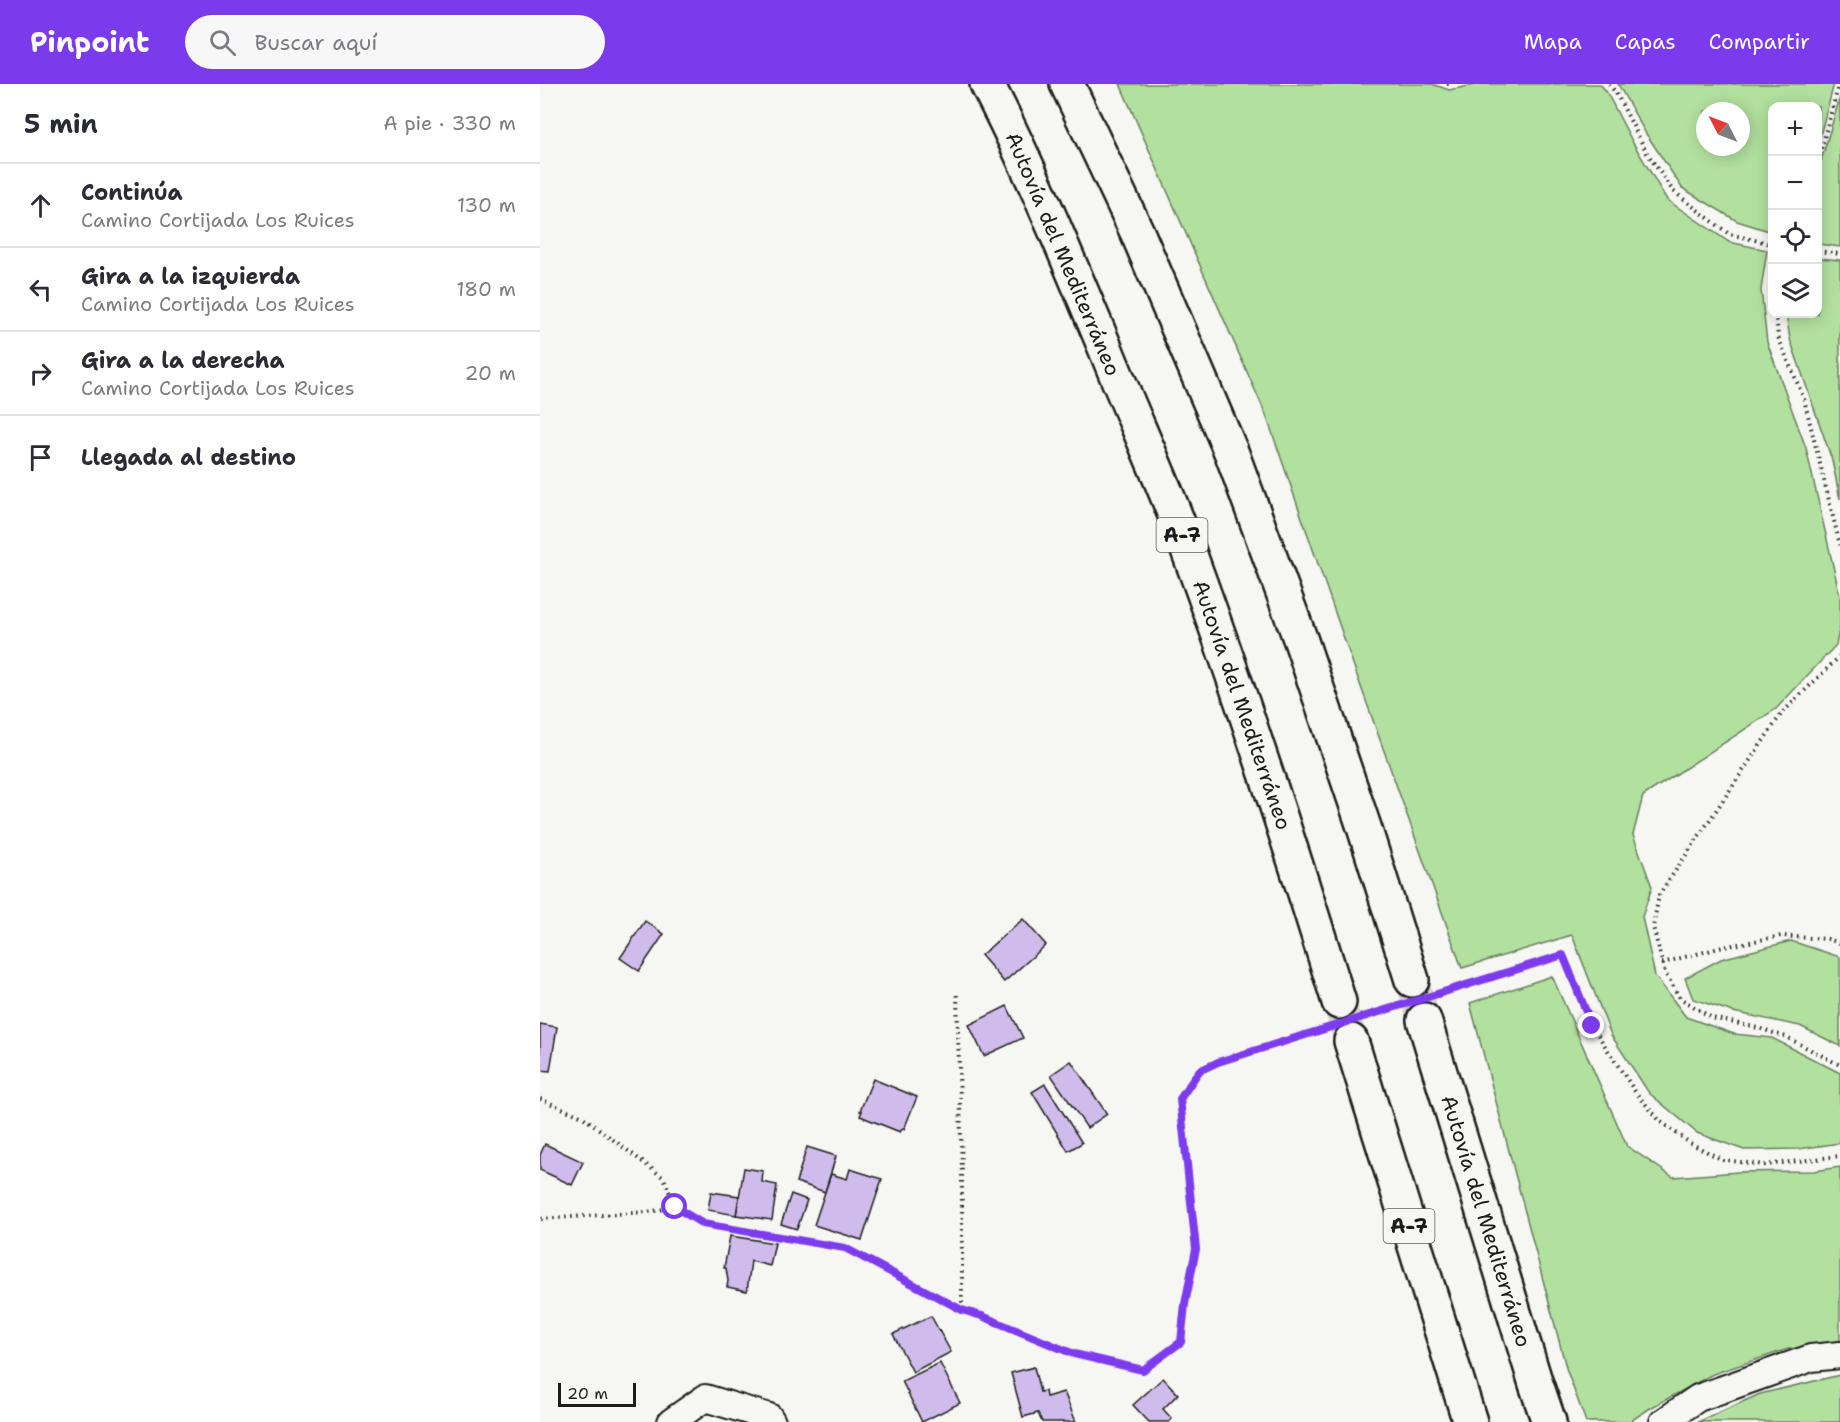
<!DOCTYPE html>
<html lang="es">
<head>
<meta charset="utf-8">
<style>
  body { margin:0; font-family:"Shantell Sans",sans-serif; background:#f7f7f7; color:#2b2b33 }
  .controls { position:absolute; right:18px; top:18px; display:grid; overflow:hidden; border-radius:12px; box-shadow:0 3px 15px #0003 }
  .controls button { width:54px; height:54px; display:grid; place-items:center; padding:0; border:0; border-bottom:2px solid #e1e1e2; background:#fff; color:#2b2b33; font:30px sans-serif }
  .compass { position:absolute; left:1156px; top:18px; width:54px; height:54px; border-radius:50%; background:#fff; box-shadow:0 3px 15px #0003; rotate:312deg }
  .scale { position:absolute; left:18px; bottom:15px; width:78px; box-sizing:border-box; padding-left:6px; border:3px solid #1c1c1c; border-top:0; font-size:16px; line-height:21px; white-space:nowrap; color:#1c1c1c; -webkit-text-stroke:4px #f6f6f2; paint-order:stroke }
  .stop { position:absolute; width:18px; height:18px; margin:-14px; border:4px solid #7c3aed; border-radius:50%; background:#fff }
  .stop.end { background:#7c3aed; border-color:#fff; box-shadow:0 2px 6px #0008 }
  .list { margin:0; padding:0; list-style:none }
  h2 { display:flex; justify-content:space-between; align-items:center; height:78px; margin:0; padding:0 24px; font-size:26px }
  h2 small { font-size:20px; font-weight:400; color:#7c7c81 }
  .list li { display:grid; grid-template-columns:39px 1fr auto; gap:18px; align-items:center; box-sizing:border-box; height:84px; padding:0 24px; border-top:2px solid #e1e1e2 }
  .list b { display:block; font-size:22px; white-space:nowrap }
  .list p { margin:0; font-size:20px; white-space:nowrap; color:#7c7c81 }
  .list em { font-size:20px; font-style:normal; color:#7c7c81 }
  .icon { flex:none; width:33px; height:33px; fill:none; stroke:currentColor; stroke-width:2; stroke-linecap:round; stroke-linejoin:round }
  .map { position:relative; flex:none; width:1300px; height:1338px; overflow:hidden }
  header { display:flex; align-items:center; gap:36px; box-sizing:border-box; height:84px; padding:0 30px; background:#7c3aed; color:#fff }
  header strong { font-size:28px }
  nav { display:flex; gap:33px; margin-inline-start:auto; font-size:21px }
  .search { width:420px; height:54px; background:#f7f7f7; display:flex; align-items:center; gap:15px; box-sizing:border-box; padding:0 21px; border-radius:33px; color:#7c7c81; font-size:22px }
  main { display:flex }
  aside { flex:1; background:#fff }
  .map>svg:first-child { display:block }
  .green { fill:#b2e09f; stroke:#677e5e; stroke-width:1.5; fill-rule:evenodd }
  .building { fill:#cfbcec; stroke:#1c1c1c; stroke-width:1.5 }
  .lines { fill:none; stroke-linecap:round; stroke-linejoin:round }
  .highway-tunnel { stroke:#d5d5d2; stroke-width:33; stroke-dasharray:33 16; stroke-linecap:butt }
  .street-casing { stroke:#1c1c1c; stroke-width:30 }
  .highway-casing { stroke:#1c1c1c; stroke-width:38 }
  .path { stroke:#1c1c1c; stroke-width:4; stroke-dasharray:1.5 4.5; stroke-linecap:butt }
  .street { stroke:#f6f6f2; stroke-width:26 }
  .highway { stroke:#f6f6f2; stroke-width:33 }
  .path-bridge { stroke:#1c1c1c; stroke-width:4; stroke-dasharray:1.5 4.5; stroke-linecap:butt }
  .route { stroke:#7c3aed; stroke-width:8 }
  .labels { text-anchor:middle; stroke-width:4.5; stroke-linejoin:round; paint-order:stroke }
  .shield { fill:#f6f6f2; stroke:#5d5d5c; stroke-width:1.5 }
  .shield-label { font-size:20px; font-weight:bold; fill:#1c1c1c }
  .street-label { font-size:21px; fill:#1c1c1c; stroke:#f6f6f2 }
</style>
</head>
<body>
<header>
<strong>Pinpoint</strong>
<div class="search"><svg class="icon" aria-label="search" viewBox="0 0 24 24"><circle cx="10" cy="10" r="6"/><path d="M15 15l6 6"/></svg>Buscar aquí</div>
<nav><a>Mapa</a><a>Capas</a><a>Compartir</a></nav>
</header>
<main>
<aside>
<h2>5 min<small>A pie · 330 m</small></h2>
<ul class="list">
<li><svg class="icon" aria-label="ahead" viewBox="0 0 24 24"><path d="M12 20V5M6 11l6-6 6 6"/></svg><div><b>Continúa</b><p>Camino Cortijada Los Ruices</p></div><em>130 m</em></li>
<li><svg class="icon" aria-label="left" viewBox="0 0 24 24"><path d="M17 20v-9H6M10 6l-5 5 5 5"/></svg><div><b>Gira a la izquierda</b><p>Camino Cortijada Los Ruices</p></div><em>180 m</em></li>
<li><svg class="icon" aria-label="right" viewBox="0 0 24 24"><path d="M7 20v-9h11M14 6l5 5-5 5"/></svg><div><b>Gira a la derecha</b><p>Camino Cortijada Los Ruices</p></div><em>20 m</em></li>
<li><svg class="icon" aria-label="arrive" viewBox="0 0 24 24"><path d="M6 21V4h12l-3 4 3 4H6"/></svg><div><b>Llegada al destino</b></div></li>
</ul>
</aside>
<div class="map">
<svg width="1300" height="1338" viewBox="0 0 1300 1338">
  <rect width="100%" height="100%" fill="#f6f6f2"/>
  <filter id="ink" filterUnits="userSpaceOnUse"><feTurbulence type="fractalNoise" baseFrequency=".0167" numOctaves="2"/><feDisplacementMap in="SourceGraphic" scale="12" xChannelSelector="R" yChannelSelector="G"/><feConvolveMatrix kernelMatrix="1 2 1 2 8 2 1 2 1" color-interpolation-filters="sRGB"/></filter>
  <g filter="url(#ink)">
    <g class="green">
      <polygon points="580,0 892,0 909,6 939,0 1060,0 1066,7 1093,59 1127,116 1189,158 1227,166 1221,206 1227,258 1266,364 1300,512 1300,542 1296,561 1236,625 1103,712 1093,751 1112,803 1102,833 1115,892 1146,933 1194,950 1232,954 1300,989 1300,1059 1258,1065 1204,1066 1157,1049 1109,1009 1071,951 1032,851 922,884 820,600 726,331"/>
      <path d="M1078,0h216l-16,59v-37h-46v126l-35,-11 -55,-33 -37,-56zM1165,27h36v36h-36z"/>
      <polygon points="1300,13 1300,163 1278,160 1278,87"/>
      <polygon points="1278,174 1300,176 1300,415 1292,376 1250,255 1246,230 1278,230"/>
      <polygon points="1251,857 1300,873 1300,962 1260,942 1193,928 1153,915 1145,894 1181,875"/>
      <polygon points="1012,892 1087,1062 1133,1093 1199,1088 1274,1087 1300,1083 1300,1260 1248,1265 1173,1290 1112,1323 1089,1338 1046,1338 1027,1287 930,919"/>
      <polygon points="1300,1291 1300,1338 1158,1338 1220,1310"/>
    </g>
    <g class="building">
      <polygon points="483,835 506,861 464,898 441,871"/>
      <polygon points="105,837 124,850 99,887 80,874"/>
      <polygon points="467,922 483,954 444,972 429,941"/>
      <polygon points="0,940 17,943 10,987 0,986"/>
      <polygon points="531,977 567,1030 547,1044 511,991"/>
      <polygon points="333,995 377,1013 364,1045 363,1044 360,1048 320,1032 322,1027 320,1027"/>
      <polygon points="505,1000 542,1059 528,1067 492,1008"/>
      <polygon points="5,1060 43,1078 32,1101 0,1086 0,1071"/>
      <polygon points="267,1063 296,1072 285,1108 256,1098"/>
      <polygon points="204,1084 223,1087 222,1098 237,1101 232,1136 196,1131"/>
      <polygon points="310,1085 342,1095 322,1156 274,1141 291,1090 307,1095"/>
      <polygon points="171,1108 199,1112 196,1131 168,1126"/>
      <polygon points="251,1110 267,1116 257,1145 241,1140"/>
      <polygon points="190,1152 235,1159 230,1182 211,1177 207,1207 187,1203 188,1197 186,1184 184,1184"/>
      <polygon points="391,1232 411,1268 373,1288 353,1250"/>
      <polygon points="400,1279 420,1319 382,1338 362,1297"/>
      <polygon points="494,1283 500,1308 505,1307 506,1313 524,1308 536,1338 502,1338 498,1329 483,1333 471,1289"/>
      <polygon points="623,1294 638,1310 623,1325 632,1335 629,1338 609,1338 593,1321"/>
    </g>
    <g class="lines">
      <g class="highway-tunnel">
        <polyline points="872,896 884,936"/>
        <polyline points="799,918 811,957"/>
      </g>
      <defs>
        <g id="street">
          <polyline points="131,1338 165,1314 229,1333 232,1338"/>
          <polyline points="1123,1338 1158,1314 1271,1274 1300,1271"/>
        </g>
        <g id="highway">
          <path d="M447,0c44,85 82,178 119,266 24,60 51,118 74,178 58,156 110,315 159,474"/>
          <polyline points="527,0 597,148 692,370 761,557 824,743 872,896"/>
          <polyline points="884,936 996,1300 1009,1338"/>
          <polyline points="811,957 930,1338"/>
        </g>
      </defs>
      <use href="#street" class="street-casing"/>
      <use href="#highway" class="highway-casing"/>
      <g class="path">
        <polyline points="907,0 910,0"/>
        <polyline points="1069,0 1076,9 1107,69 1133,107 1189,150 1232,160"/>
        <polyline points="1278,76 1299,0"/>
        <polyline points="1278,167 1300,170"/>
        <polyline points="1236,230 1238,253 1264,315 1300,461"/>
        <polyline points="1300,572 1242,629 1119,811 1113,843 1125,889 1140,914 1172,934 1218,944 1246,953 1300,981"/>
        <polyline points="1009,875 1023,871 1052,942 1096,1009 1121,1038 1150,1059 1183,1076 1225,1081 1300,1072"/>
        <polyline points="1122,879 1183,863 1241,852 1287,855 1300,859"/>
        <polyline points="417,911 422,1088 422,1226"/>
        <polyline points="0,1015 43,1033 124,1094 135,1123 108,1128 0,1135"/>
        <polyline points="135,1123 163,1140 305,1164 422,1226 534,1270 603,1286 641,1258 645,1220 656,1165 640,1015 659,987 678,978"/>
      </g>
      <use href="#street" class="street"/>
      <use href="#highway" class="highway"/>
      <polyline class="path-bridge" points="678,978 1009,875"/>
    </g>
  </g>
  <g class="lines" filter="url(#ink)">
    <polyline class="route" points="135,1123 163,1140 305,1164 422,1226 442,1232 534,1270 603,1286 641,1258 645,1220 656,1165 640,1015 659,987 678,978 1023,871 1052,942"/>
  </g>
  <g class="labels">
    <g class="shield">
      <rect x="616.5" y="434" width="51" height="34" rx="4.5"/>
      <rect x="843.5" y="1125" width="51" height="34" rx="4.5"/>
    </g>
    <g class="shield-label">
      <text x="642" y="458">A-7</text>
      <text x="869" y="1149">A-7</text>
    </g>
    <g class="street-label">
      <text transform="translate(523 170) rotate(67)" y="7">Autovía del Mediterráneo</text>
      <text transform="translate(702 621) rotate(71)" y="7">Autovía del Mediterráneo</text>
      <text transform="translate(946 1137) rotate(73)" y="7">Autovía del Mediterráneo</text>
    </g>
  </g>
</svg>
<div class="controls">
<button>+</button>
<button>−</button>
<button><svg class="icon" aria-label="locate" viewBox="0 0 24 24"><circle cx="12" cy="12" r="6"/><path d="M12 2v4M12 18v4M2 12h4M18 12h4"/></svg></button>
<button><svg class="icon" aria-label="layers" viewBox="0 0 24 24"><path d="M12 4l9 5-9 5-9-5zM3 14l9 5 9-5"/></svg></button>
</div>
<svg class="compass" viewBox="-18 -18 36 36"><path d="M0-13l5 13h-10z" fill="#e53935"/><path d="M0 13l5-13h-10z" fill="#7c7c81"/></svg>
<div class="scale">20 m</div>
<div class="stop" style="left:135px;top:1123px"></div>
<div class="stop end" style="left:1052px;top:942px"></div>
</div>
</main>
</body>
</html>
